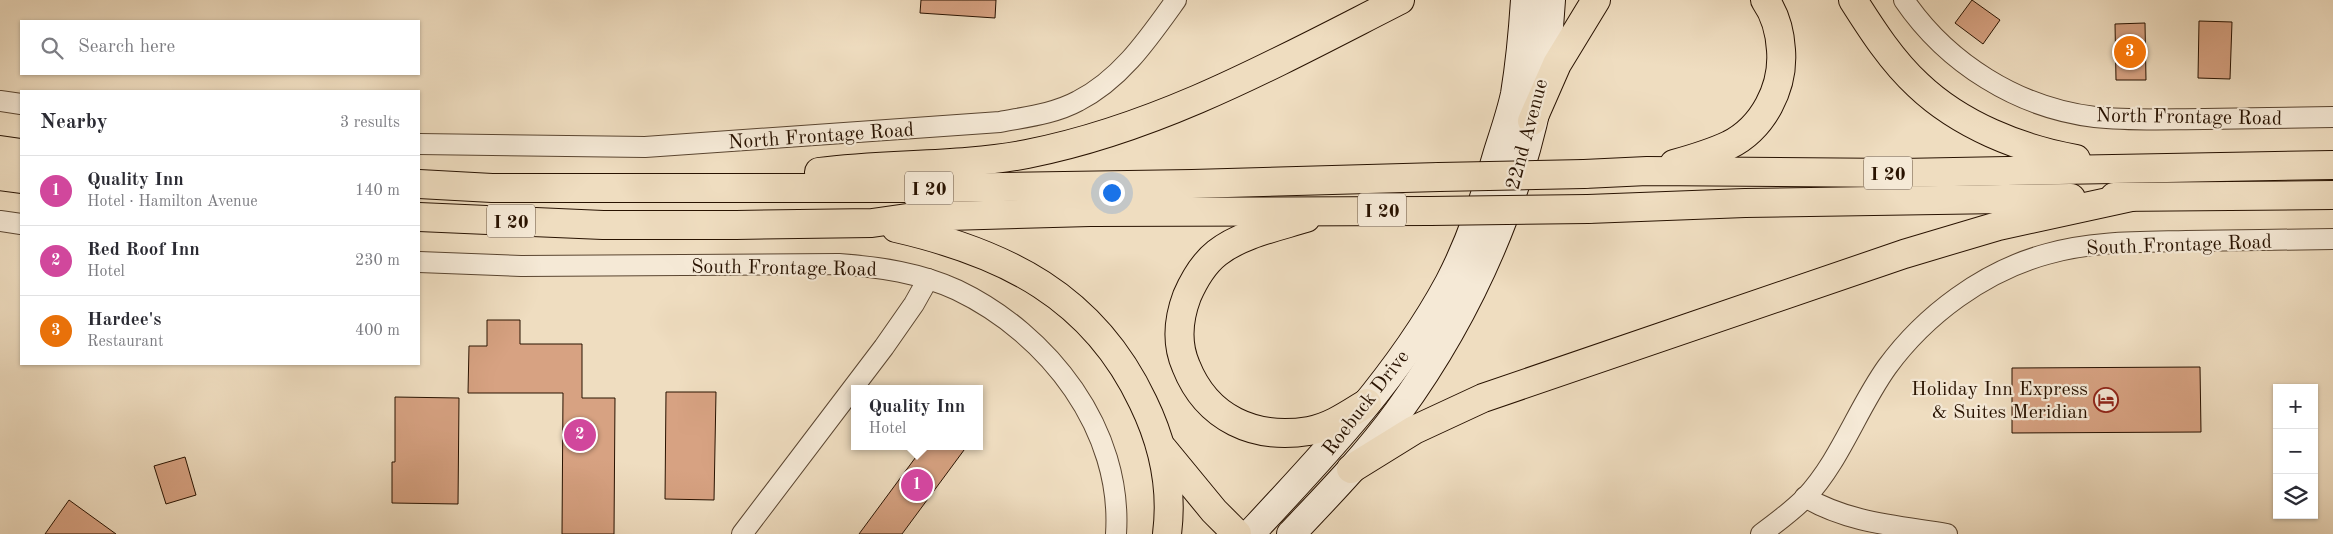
<!DOCTYPE html>
<html lang="en">
<head>
<meta charset="utf-8">
<style>
  body { margin:0; font-family:"Old Standard TT",serif; background:#f7f7f7; color:#2b2b33 }
  .controls { position:absolute; right:15px; bottom:15px; display:grid; overflow:hidden; border-radius:0px; box-shadow:0 1px 4px #0004 }
  .controls button { width:45px; height:45px; display:grid; place-items:center; padding:0; border:0; border-bottom:1px solid #e1e1e2; background:#fff; color:#2b2b33; font:25px sans-serif }
  .you { position:absolute; left:1111px; top:192px; width:18px; height:18px; margin:-12px; border:4px solid #fff; border-radius:50%; background:#1a73e8; box-shadow:0 0 0 8px #1a73e833 }
  .badge { display:grid; place-items:center; width:32px; height:32px; border-radius:50%; background:#7c3aed; color:#fff; font-size:16px; font-weight:700 }
  .pin { position:absolute; translate:-50% -50%; border:2px solid #fff; box-shadow:0 1px 5px #0006 }
  .popup { position:absolute; left:851px; top:385px; width:132px; height:65px; box-sizing:border-box; display:grid; place-content:center; border-radius:0px; background:#fff; filter:drop-shadow(0 1px 4px #0005); font-size:16px; white-space:nowrap; color:#7c7c81 }
  .popup b { font-size:19px; color:#2b2b33 }
  .popup::after { content:''; position:absolute; left:50%; top:100%; margin-left:-10px; border:10px solid transparent; border-top-color:#fff }
  .list { margin:0; padding:0; list-style:none }
  h2 { display:flex; justify-content:space-between; align-items:center; height:65px; margin:0; padding:0 20px; font-size:21px }
  h2 small { font-size:16px; font-weight:400; color:#7c7c81 }
  .list li { display:grid; grid-template-columns:32px 1fr auto; gap:15px; align-items:center; box-sizing:border-box; height:70px; padding:0 20px; border-top:1px solid #e1e1e2 }
  .list b { display:block; font-size:19px; white-space:nowrap }
  .list p { margin:0; font-size:16px; white-space:nowrap; color:#7c7c81 }
  .list em { font-size:16px; font-style:normal; color:#7c7c81 }
  .icon { flex:none; width:28px; height:28px; fill:none; stroke:currentColor; stroke-width:2; stroke-linecap:round; stroke-linejoin:round }
  .map { position:relative; flex:none; width:2333px; height:534px; overflow:hidden }
  .search { position:absolute; background:#fff; box-shadow:0 1px 4px #0004; left:20px; top:20px; width:400px; height:55px; display:flex; align-items:center; gap:12px; box-sizing:border-box; padding:0 18px; border-radius:0px; color:#7c7c81; font-size:19px }
  .panel { position:absolute; background:#fff; box-shadow:0 1px 4px #0004; left:20px; top:90px; width:400px; height:275px; border-radius:0px }
  .map>svg:first-child { display:block }
  .building { fill:#d7a282; stroke:#281200 }
  .lines { fill:none; stroke-linecap:round; stroke-linejoin:round }
  .street-casing { stroke:#5a4530; stroke-width:22 }
  .secondary-casing { stroke:#281200; stroke-width:30 }
  .highway-casing { stroke:#281200; stroke-width:30 }
  .street { stroke:#f5e9d6; stroke-width:20 }
  .secondary { stroke:#f5e9d6; stroke-width:28 }
  .highway { stroke:#efddc0; stroke-width:28 }
  .highway-bridge-casing { stroke:#281200; stroke-width:30; stroke-linecap:butt }
  .highway-bridge { stroke:#efddc0; stroke-width:28 }
  .labels { text-anchor:middle; stroke-width:4.5; stroke-linejoin:round; paint-order:stroke }
  .shield { fill:#f5e9d6; stroke:#665240; stroke-width:1 }
  .shield-label { font-size:19px; font-weight:bold; fill:#281200 }
  .street-label { font-size:20px; fill:#281200; stroke:#f5e9d6 }
  .poi-label { font-size:20px; fill:#281200; stroke:#f5e9d6; text-anchor:end }
</style>
</head>
<body>
<div class="map">
<svg width="2333" height="534" viewBox="0 0 2333 534">
  <rect width="100%" height="100%" fill="#efddc0"/>
  <filter id="stains"><feTurbulence type="fractalNoise" baseFrequency=".004" numOctaves="4"/><feColorMatrix values="0 0 0 0 .2 0 0 0 0 .09 0 0 0 0 .02 0 0 0 .5 -.17"/></filter>
  <radialGradient id="worn" r=".72"><stop offset=".6" stop-color="#630" stop-opacity="0"/><stop offset="1" stop-color="#630" stop-opacity=".3"/></radialGradient>
  <g class="building">
    <polygon points="921,0 996,0 995,18 920,13"/>
    <polygon points="1972,0 2000,20 1983,44 1955,23"/>
    <polygon points="2199,21 2232,22 2230,79 2198,78"/>
    <polygon points="2145,23 2146,80 2116,80 2115,24"/>
    <polygon points="487,320 520,320 520,344 582,344 582,398 615,398 614,534 562,534 563,393 468,393 469,346 487,346"/>
    <polygon points="2200,367 2201,432 2012,433 2012,368"/>
    <polygon points="666,392 716,392 714,500 665,499"/>
    <polygon points="395,397 459,398 458,504 392,503 392,462 395,462"/>
    <polygon points="924,446 967,446 902,534 859,534"/>
    <polygon points="185,457 196,495 166,504 154,466"/>
    <polygon points="69,500 116,534 45,534"/>
  </g>
  <g class="lines">
    <defs>
      <g id="street">
        <path d="M1904,0c43,63 114,108 191,117 36,4 73,2 109,2 43,-1 86,-1 129,-2"/>
        <polyline points="0,101 21,104"/>
        <path d="M419,144l226,3 355,-25c25,-5 54,-8 78,-21 43,-22 70,-62 98,-101"/>
        <polyline points="0,221 21,224"/>
        <path d="M419,262l102,4 318,-2c41,3 81,9 118,26 92,44 166,140 159,244"/>
        <path d="M1805,497c43,26 94,29 142,37"/>
        <polyline points="742,534 884,347 914,304 928,279"/>
        <path d="M1761,534c15,-11 30,-22 44,-36 35,-37 52,-89 82,-131 38,-52 97,-96 160,-113 45,-13 93,-12 139,-13 49,-1 98,-1 147,-2"/>
      </g>
      <g id="secondary">
        <path d="M1250,534c72,-77 149,-158 199,-251 22,-42 36,-86 49,-131 6,-19 13,-39 17,-58 5,-31 8,-63 10,-94"/>
        <path d="M1291,534c37,-39 75,-78 107,-122 86,-118 145,-265 153,-412"/>
      </g>
      <g id="highway">
        <path d="M1853,0c19,30 39,61 65,85 42,40 102,64 158,74"/>
        <polyline points="1532,121 1557,64 1596,0"/>
        <polyline points="0,150 21,153"/>
        <path d="M1674,164c18,-5 38,-11 55,-19 34,-17 55,-57 52,-95 -1,-17 -6,-36 -16,-50"/>
        <path d="M819,172c69,-9 140,-5 208,-18 133,-26 253,-93 373,-154"/>
        <polyline points="1584,174 1647,171 1901,173 2333,165"/>
        <polyline points="0,176 21,179"/>
        <polyline points="419,184 492,188 938,188 1192,184 1439,177"/>
        <polyline points="2114,197 2333,195"/>
        <polyline points="1588,209 1745,203 2071,198"/>
        <polyline points="419,217 603,225 736,225 872,223 914,217 1090,212 1430,211"/>
        <path d="M1306,218c-29,9 -65,16 -89,35 -14,11 -23,27 -30,43 -9,24 -11,47 -1,70 21,53 69,74 123,65 22,-4 40,-17 58,-28"/>
        <path d="M896,228c109,25 197,68 247,174 20,41 30,85 24,132"/>
        <polyline points="1163,449 1214,511 1237,534"/>
        <polyline points="1351,469 1414,430 1483,398 1904,254 1998,226 2131,197"/>
      </g>
    </defs>
    <use href="#street" class="street-casing"/>
    <use href="#secondary" class="secondary-casing"/>
    <use href="#highway" class="highway-casing"/>
    <use href="#street" class="street"/>
    <use href="#secondary" class="secondary"/>
    <use href="#highway" class="highway"/>
    <defs>
      <g id="highway-bridge">
        <polyline points="1439,177 1584,174"/>
        <polyline points="1430,211 1588,209"/>
      </g>
    </defs>
    <use href="#highway-bridge" class="highway-bridge-casing"/>
    <use href="#highway-bridge" class="highway-bridge"/>
  </g>
  <defs>
    <symbol id="hotel-ring" viewBox="-11 -11 22 22"><circle r="9.5" fill="#f5e9d6" stroke="#8f2418" stroke-width="1.5"/><path d="M-6-4.5h1.5V1H6V5H4.5V3h-9V5H-6ZM-4 0a1.8 1.8 0 1 1 3.6 0ZM.5 0V-2.5h3Q6-2.5 6 0Z" fill="#8f2418"/></symbol>
  </defs>
  <g fill-rule="evenodd">
    <use href="#hotel-ring" x="2092" y="386" width="28" height="28"/>
  </g>
  <g class="labels">
    <g class="shield">
      <rect x="1864" y="156.5" width="48" height="33" rx="4"/>
      <rect x="905" y="171.5" width="48" height="33" rx="4"/>
      <rect x="1358" y="193.5" width="48" height="33" rx="4"/>
      <rect x="487" y="204.5" width="48" height="33" rx="4"/>
    </g>
    <g class="shield-label">
      <text x="1888" y="180">I 20</text>
      <text x="929" y="195">I 20</text>
      <text x="1382" y="217">I 20</text>
      <text x="511" y="228">I 20</text>
    </g>
    <g class="street-label">
      <text transform="translate(2189 116) rotate(1)" y="7">North Frontage Road</text>
      <text transform="translate(1526 134) rotate(-75)" y="7">22nd Avenue</text>
      <text transform="translate(821 135) rotate(-4)" y="7">North Frontage Road</text>
      <text transform="translate(2179 244) rotate(-2)" y="7">South Frontage Road</text>
      <text transform="translate(784 267) rotate(1)" y="7">South Frontage Road</text>
      <text transform="translate(1365 402) rotate(-52)" y="7">Roebuck Drive</text>
    </g>
    <g class="poi-label">
      <text x="2088" y="395">Holiday Inn Express<tspan x="2088" dy="23">&amp; Suites Meridian</tspan></text>
    </g>
  </g>
  <rect width="100%" height="100%" filter="url(#stains)"/>
  <rect width="100%" height="100%" fill="url(#worn)"/>
</svg>
<div class="controls">
<button>+</button>
<button>−</button>
<button><svg class="icon" aria-label="layers" viewBox="0 0 24 24"><path d="M12 4l9 5-9 5-9-5zM3 14l9 5 9-5"/></svg></button>
</div>
<div class="you"></div>
<div class="pin badge" style="left:917px;top:485px;background:#d1479c">1</div>
<div class="popup"><b>Quality Inn</b>Hotel</div>
<div class="pin badge" style="left:580px;top:435px;background:#d1479c">2</div>
<div class="pin badge" style="left:2130px;top:52px;background:#e8710a">3</div>
<div class="search"><svg class="icon" aria-label="search" viewBox="0 0 24 24"><circle cx="10" cy="10" r="6"/><path d="M15 15l6 6"/></svg>Search here</div>
<section class="panel">
<h2>Nearby<small>3 results</small></h2>
<ul class="list">
<li><span class="badge" style="background:#d1479c">1</span><div><b>Quality Inn</b><p>Hotel · Hamilton Avenue</p></div><em>140 m</em></li>
<li><span class="badge" style="background:#d1479c">2</span><div><b>Red Roof Inn</b><p>Hotel</p></div><em>230 m</em></li>
<li><span class="badge" style="background:#e8710a">3</span><div><b>Hardee's</b><p>Restaurant</p></div><em>400 m</em></li>
</ul>
</section>
</div>
</body>
</html>
